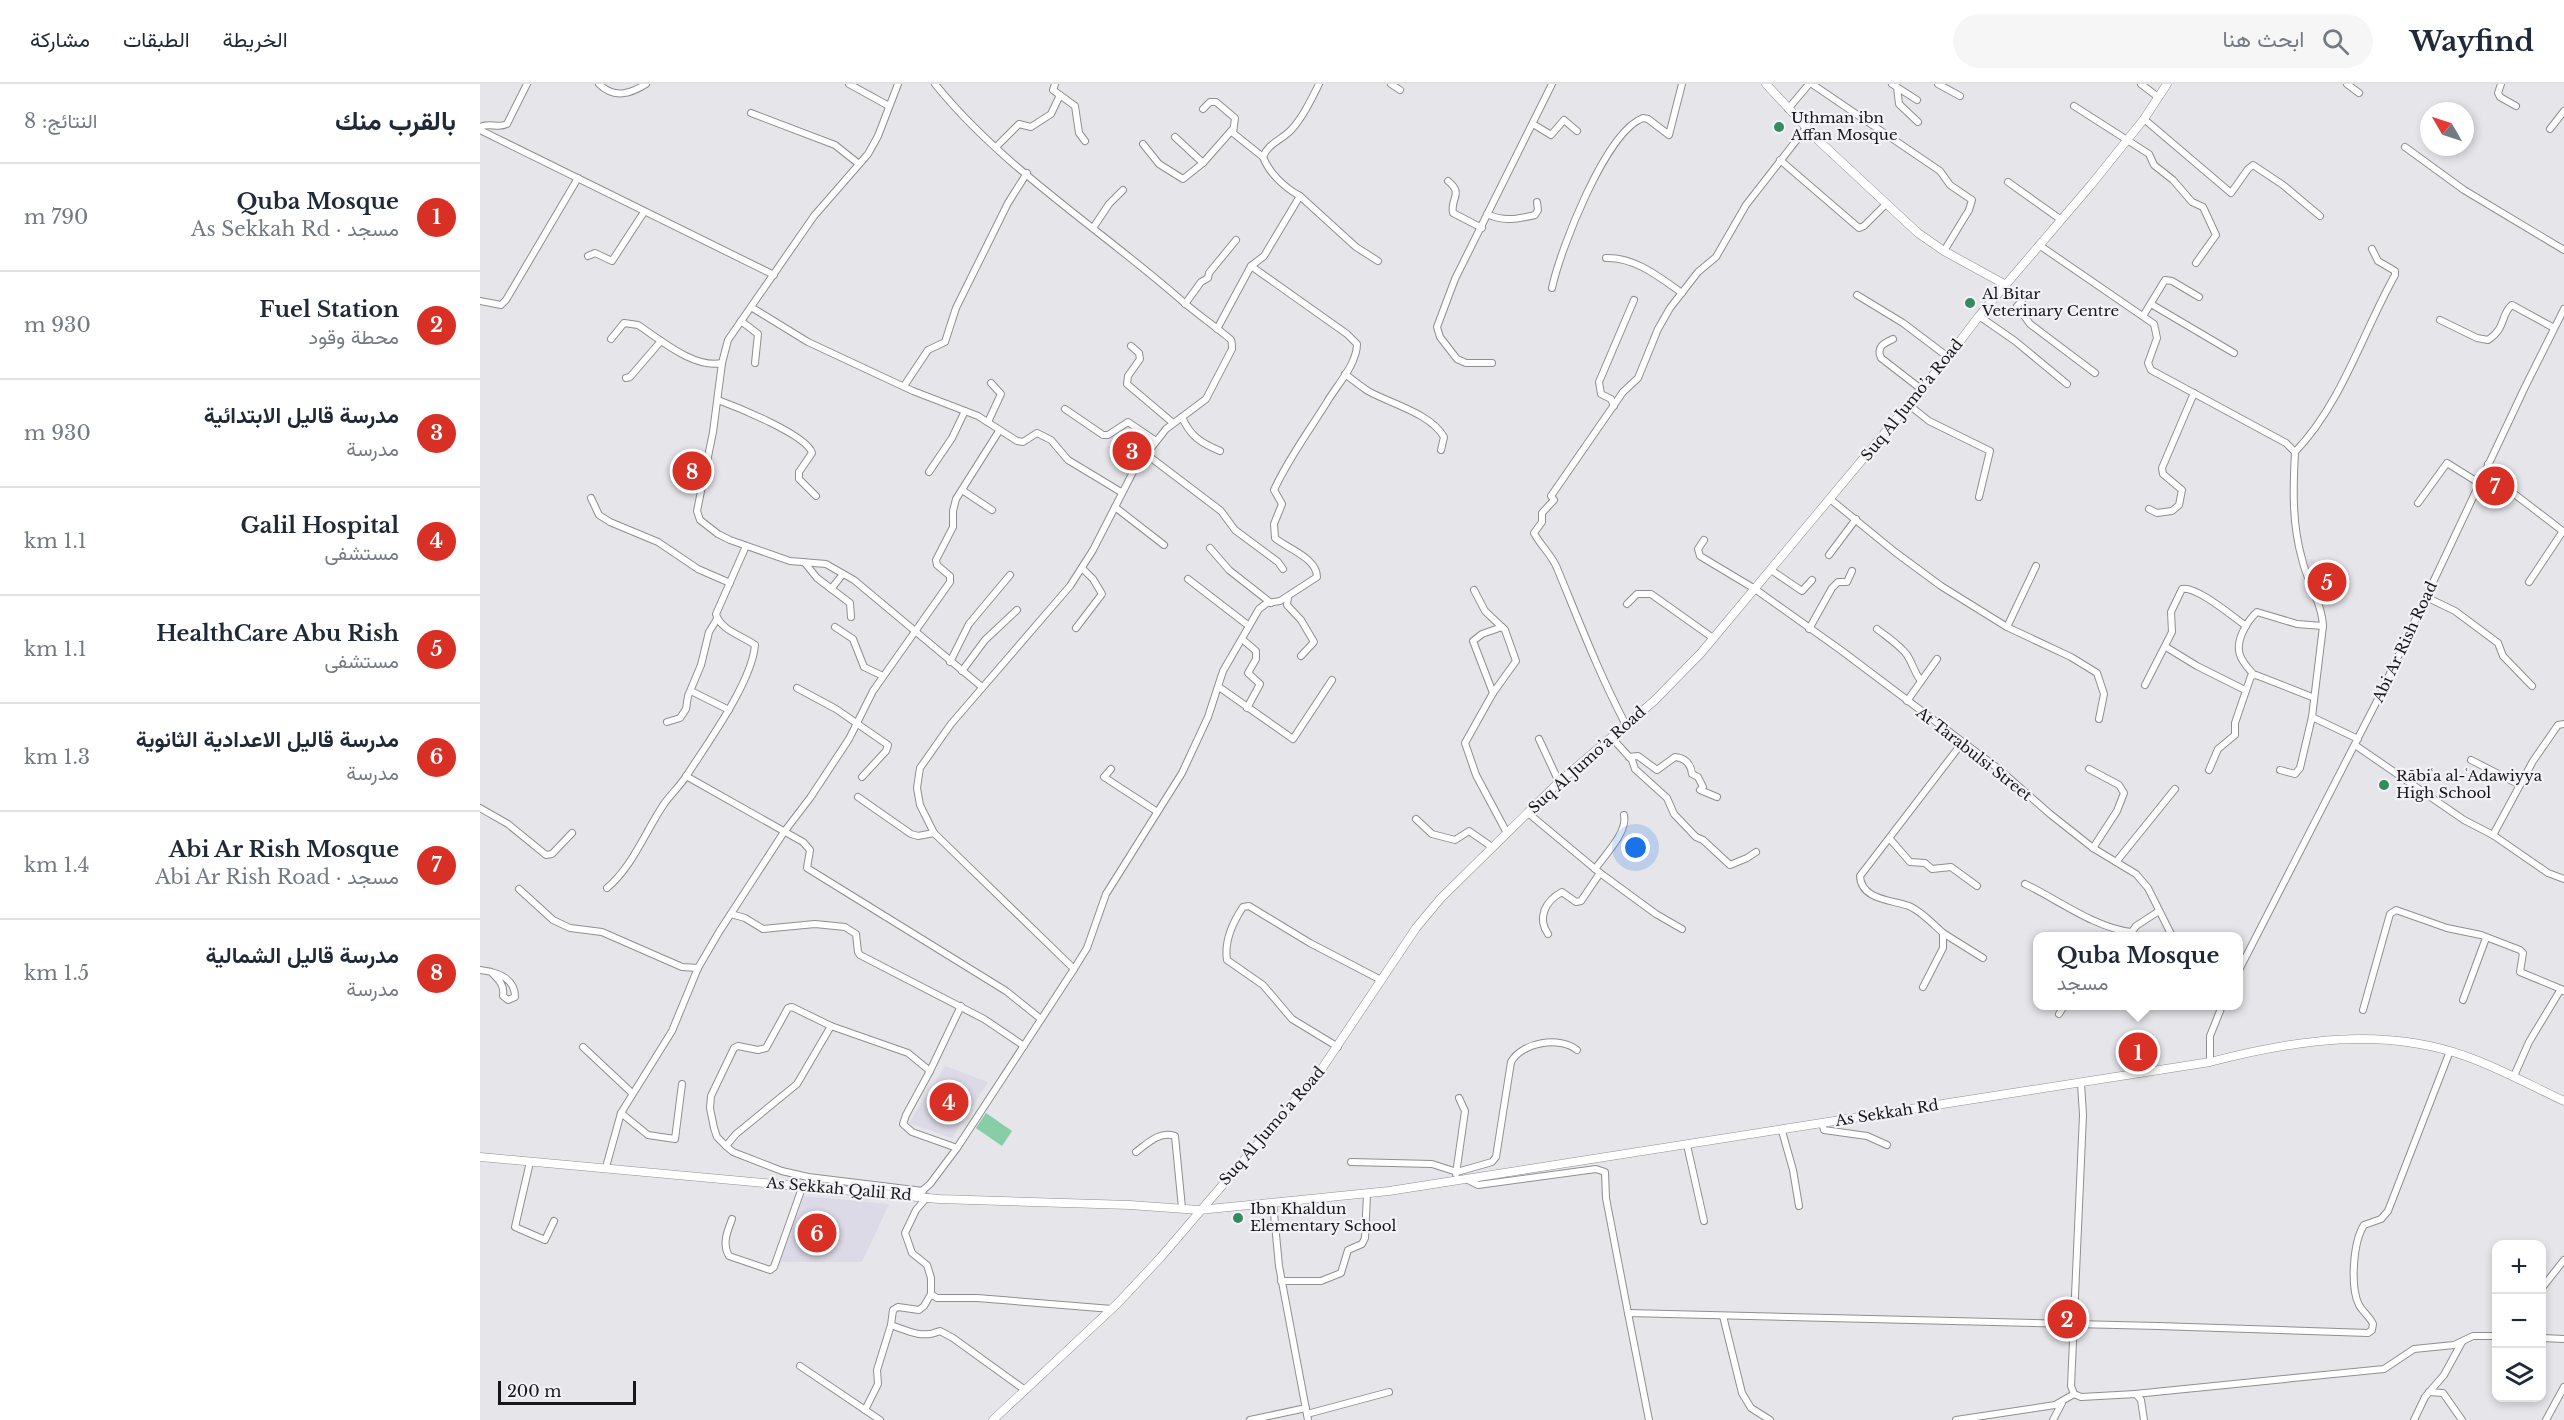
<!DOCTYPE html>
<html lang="ar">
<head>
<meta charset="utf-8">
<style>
  body { margin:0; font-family:"Libre Baskerville",Vazirmatn,serif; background:#f6f6f7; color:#1f2937; direction:rtl }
  .controls { position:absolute; right:18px; bottom:18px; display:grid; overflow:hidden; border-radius:12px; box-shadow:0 3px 9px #0003 }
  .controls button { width:54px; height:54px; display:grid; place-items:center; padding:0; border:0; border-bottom:2px solid #e0e1e3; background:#fff; color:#1f2937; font:30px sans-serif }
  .compass { position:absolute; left:1940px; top:18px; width:54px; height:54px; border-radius:50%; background:#fff; box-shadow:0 3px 9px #0003; rotate:309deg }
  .scale { position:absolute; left:18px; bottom:15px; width:138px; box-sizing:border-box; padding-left:6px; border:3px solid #171719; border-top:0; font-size:16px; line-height:21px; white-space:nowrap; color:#171719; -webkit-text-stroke:4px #f2f2f7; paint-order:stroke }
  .you { position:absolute; left:1156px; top:764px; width:21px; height:21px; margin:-15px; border:4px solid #fff; border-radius:50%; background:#1a73e8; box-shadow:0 0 0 9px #1a73e833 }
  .badge { display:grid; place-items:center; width:39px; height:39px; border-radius:50%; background:#d93025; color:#fff; font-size:20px; font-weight:700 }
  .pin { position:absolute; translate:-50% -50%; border:3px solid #fff; box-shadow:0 2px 6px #0006 }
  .popup { position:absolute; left:1553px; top:848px; width:210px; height:78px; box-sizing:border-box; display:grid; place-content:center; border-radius:12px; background:#fff; filter:drop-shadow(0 2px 4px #0005); font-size:20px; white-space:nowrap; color:#747a83 }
  .popup b { font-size:22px; color:#1f2937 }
  .popup::after { content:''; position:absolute; left:50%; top:100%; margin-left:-12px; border:12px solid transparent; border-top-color:#fff }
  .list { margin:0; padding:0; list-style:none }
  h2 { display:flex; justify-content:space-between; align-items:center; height:78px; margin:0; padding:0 24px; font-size:26px }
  h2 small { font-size:20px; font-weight:400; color:#747a83 }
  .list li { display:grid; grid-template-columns:39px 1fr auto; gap:18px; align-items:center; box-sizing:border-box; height:108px; padding:0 24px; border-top:2px solid #e0e1e3 }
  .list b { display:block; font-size:22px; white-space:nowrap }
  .list p { margin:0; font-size:20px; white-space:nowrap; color:#747a83 }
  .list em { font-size:20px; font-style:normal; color:#747a83 }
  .icon { flex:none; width:33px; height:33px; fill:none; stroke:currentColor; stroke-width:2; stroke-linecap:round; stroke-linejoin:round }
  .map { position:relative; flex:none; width:2084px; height:1336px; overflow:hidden; direction:ltr }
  header { display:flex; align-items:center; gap:36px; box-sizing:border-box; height:84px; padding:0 30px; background:#fff; border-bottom:2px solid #e0e1e3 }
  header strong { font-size:28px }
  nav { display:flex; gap:33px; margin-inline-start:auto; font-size:21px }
  .search { width:420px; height:54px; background:#f6f6f7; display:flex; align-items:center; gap:15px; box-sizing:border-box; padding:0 21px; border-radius:33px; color:#747a83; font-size:22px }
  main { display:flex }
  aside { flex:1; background:#fff }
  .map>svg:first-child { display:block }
  .built { fill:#dbdae6 }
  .green { fill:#87cda5 }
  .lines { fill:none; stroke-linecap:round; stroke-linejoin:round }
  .minor-casing { stroke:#8f8f93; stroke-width:8 }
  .major-casing { stroke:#8f8f93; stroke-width:9 }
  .minor { stroke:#fff; stroke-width:6 }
  .major { stroke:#fff; stroke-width:8 }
  .poi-dot { fill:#348b5f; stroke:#f2f2f7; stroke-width:2 }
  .labels { text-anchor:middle; stroke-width:4.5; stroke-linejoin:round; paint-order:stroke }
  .poi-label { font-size:15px; fill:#171719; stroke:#f2f2f7; text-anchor:start }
  .street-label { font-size:15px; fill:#171719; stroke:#f2f2f7 }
</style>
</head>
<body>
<header>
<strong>Wayfind</strong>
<div class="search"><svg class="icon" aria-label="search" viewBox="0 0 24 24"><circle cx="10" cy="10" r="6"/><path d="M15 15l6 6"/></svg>ابحث هنا</div>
<nav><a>الخريطة</a><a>الطبقات</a><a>مشاركة</a></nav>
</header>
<main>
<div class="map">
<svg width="2084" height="1336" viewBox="0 0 2084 1336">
  <rect width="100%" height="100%" fill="#e5e5ea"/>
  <g class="built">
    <polygon points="1824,475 1832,475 1854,489 1845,509 1834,506"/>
    <polygon points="465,982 508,998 472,1054 429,1039"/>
    <polygon points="324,1112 409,1120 382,1178 300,1178"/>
  </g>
  <polygon class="green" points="506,1029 532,1047 522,1062 496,1044"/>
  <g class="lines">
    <defs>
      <g id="minor">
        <path d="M119,0c15,15 31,10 47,0"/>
        <polyline points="369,0 409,22"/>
        <polyline points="418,0 398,52 388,70 334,132 248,256 242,279 233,348 217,427 220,436 238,450 250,456 310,477 346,480 374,496 502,603"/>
        <polyline points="575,0 573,6 595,22 599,49 605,57"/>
        <polyline points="911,0 920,6"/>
        <polyline points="1332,0 1460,87 1470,101 1492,116 1489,126 1464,167"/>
        <polyline points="1412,0 1437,16"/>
        <polyline points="1458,0 1480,12"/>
        <polyline points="1661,0 1678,13"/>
        <polyline points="1867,0 1879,9"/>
        <polyline points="2021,0 2018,9 2020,13 2036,22"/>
        <polyline points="1417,3 1419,20 1438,38"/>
        <polyline points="1594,22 1669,70 1674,81 1693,96 1712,118 1723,123 1736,151 1716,179"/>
        <polyline points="723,25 730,18 736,18 755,34 753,49 783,73"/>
        <polyline points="1308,25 1329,0"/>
        <polyline points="271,29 355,61 379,80"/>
        <polyline points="1664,35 1751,109 1768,85 1773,81 1803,101 1840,132"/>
        <polyline points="1053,40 1071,51 1084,36 1097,47"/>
        <path d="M0,43c10,-5 18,2 27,-3l20,-40"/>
        <polyline points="2070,45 2084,27"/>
        <polyline points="0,46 294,191"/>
        <polyline points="695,53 723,79"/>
        <polyline points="663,60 679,80 703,95 723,79 752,46"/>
        <polyline points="516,63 539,40 551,43 571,30 580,11"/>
        <polyline points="1925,63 1984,106 2084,166"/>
        <polyline points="1300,76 1379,144 1384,142 1406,120"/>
        <path d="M968,97c16,13 2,17 5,32l29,15"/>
        <polyline points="1528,98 1580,135"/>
        <polyline points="820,112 876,163 898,177"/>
        <path d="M1007,130c16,8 31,5 48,1l3,-5 -1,-8"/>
        <polyline points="613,144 629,120 643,106"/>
        <polyline points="1559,161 1674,240 1677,254 1668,279 1671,286 1806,359 1815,368"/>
        <polyline points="108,172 115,169 132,177 164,128"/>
        <path d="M1126,174c29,-1 53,19 76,35"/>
        <polyline points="1524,203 1542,217 1537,222 1550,240 1615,289"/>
        <path d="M1072,204c8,-38 54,-157 91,-170l5,1 21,16 13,-51"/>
        <polyline points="1377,211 1423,239 1468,273"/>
        <polyline points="0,217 21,221 26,216 98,94"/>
        <polyline points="705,220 721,198 728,194 729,189 756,156"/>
        <polyline points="1671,220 1754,269"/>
        <polyline points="271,223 328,258 433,307 498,332 537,357 543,358 557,349 571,356 588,376 641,408"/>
        <polyline points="1499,232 1535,257 1587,300"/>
        <polyline points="1663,232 1685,196 1692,197 1719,213"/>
        <path d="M1960,236l37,18 11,2c18,-11 13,-27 24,-35l42,23"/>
        <polyline points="261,237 278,250 275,279"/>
        <path d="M737,245l34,-63 13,-10 36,-60c-15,-8 -31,-23 -37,-39 5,-14 19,-17 28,-27 12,-13 20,-30 28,-46"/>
        <path d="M131,255l13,-16 14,2c23,15 56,44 84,38"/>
        <path d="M1413,255c-9,4 -17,8 -12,19l40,31"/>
        <polyline points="651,262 659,269 660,275 648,292 647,300 693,339"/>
        <polyline points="1012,279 986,279 977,275 960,253 957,243 975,195 1072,0"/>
        <path d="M865,290c8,6 15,12 23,17 23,13 62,22 76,46l-3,13"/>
        <polyline points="146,294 150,293 181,257"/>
        <polyline points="424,302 448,266 465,258 476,224 528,119 547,89"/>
        <path d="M238,316c19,7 89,35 94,53l-13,19v7l17,17"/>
        <polyline points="1429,321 1449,337 1510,367 1499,413"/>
        <polyline points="1134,322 1131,315 1121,310 1119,298 1154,216"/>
        <polyline points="585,325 623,351 628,351 648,338 676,357"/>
        <path d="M702,333c8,19 19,26 38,34"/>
        <polyline points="508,338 521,310 511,299"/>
        <polyline points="666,370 741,427 755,446 798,478 803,485"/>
        <polyline points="2008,380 2033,409 2084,448"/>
        <polyline points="449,388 472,354 485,327"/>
        <polyline points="482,406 512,426"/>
        <polyline points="111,414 119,431 130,438 178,458 218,485 250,499"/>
        <polyline points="1350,415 1415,468 1461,502 1527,543 1591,573 1617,589 1624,610 1619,635"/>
        <polyline points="1938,419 1967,379 1999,399"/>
        <polyline points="635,423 684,461"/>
        <polyline points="1669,425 1677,429 1692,427 1699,421 1702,406 1683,390 1682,384 1714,309"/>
        <polyline points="1224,456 1218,465 1220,472 1275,505 1362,567 1520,686 1570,730 1613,764 1656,790 1668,804 1692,852"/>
        <polyline points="730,464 749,486 791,519"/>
        <polyline points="1349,471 1376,435"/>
        <polyline points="325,479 337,494 370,519 371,533"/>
        <polyline points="1291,486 1322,507 1332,496"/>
        <polyline points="708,495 769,542"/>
        <polyline points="2049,498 2083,447"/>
        <polyline points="351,505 363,490"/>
        <polyline points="994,506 1005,527 1025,546 1036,577 1013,609 985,659 996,691 1027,749"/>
        <polyline points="808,513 807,521 821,536 834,558 821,572"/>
        <polyline points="1946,513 1975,527 2018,559 2023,572 2052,602"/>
        <polyline points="1147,520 1157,510 1171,510 1233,554"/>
        <polyline points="355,543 373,555 384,583 403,592"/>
        <polyline points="1527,543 1556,482"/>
        <polyline points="596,544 622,510 613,495 602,484"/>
        <polyline points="1329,545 1352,504 1358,498 1367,498 1372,487"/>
        <path d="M1397,545c10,8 23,16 30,26 6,9 7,17 14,26"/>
        <polyline points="762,555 776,567 776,575 768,589 780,600 767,624"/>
        <polyline points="1686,563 1717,582 1765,606"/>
        <polyline points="470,578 489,540 530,491"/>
        <polyline points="482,587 505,556 537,526"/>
        <path d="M1774,591c-5,-6 -12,-13 -14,-20 -5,-14 7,-34 17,-43l40,12 26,2"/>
        <path d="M1665,601l27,-53 -1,-20 11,-23c15,-3 51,28 64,37"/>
        <polyline points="739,603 813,655 852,596"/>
        <polyline points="317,604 356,625 408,661 406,667 382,693"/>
        <polyline points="211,607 249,626"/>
        <polyline points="1013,609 993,557 1002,550 1022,543"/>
        <polyline points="1427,617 1457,575"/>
        <polyline points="1832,633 1878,655"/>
        <polyline points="187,638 200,634 206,625 208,612 221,581 229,548 237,535"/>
        <path d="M1146,641c-27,-51 -47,-104 -69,-157 -5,-13 -17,-23 -23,-35l8,-11v-9l12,-13 -3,-4 72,-104 15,-14 20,-49 12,-21 28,-36 18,-15 30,-52 60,-77"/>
        <polyline points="1131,653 1152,676 1155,685 1187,714 1194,730 1216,753 1223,756 1250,781 1267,774 1276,768"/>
        <polyline points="1059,655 1079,698"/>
        <polyline points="1875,661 1984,736 2013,751 2068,789 2084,795"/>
        <path d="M1149,673l9,-1 19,14 18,-13c10,1 16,7 17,17l6,3 5,10 -3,3 17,7"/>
        <polyline points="1991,676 2040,701"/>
        <polyline points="631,685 624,693 676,727"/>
        <polyline points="1609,685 1639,701 1644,709 1637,727 1613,764"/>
        <polyline points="1729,686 1738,665 1755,651 1755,639 1771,592 1776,591 1832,613"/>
        <path d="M1800,686l15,4 5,-6 12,-51 11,-91c-1,-23 -16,-44 -21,-67 -10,-35 -9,-70 -7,-107 47,-49 67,-118 100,-177v-4l-17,-10 -6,-12"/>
        <polyline points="206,692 323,758 330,766 327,784 526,907 561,935"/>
        <polyline points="378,713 431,750 438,752 454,749"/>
        <polyline points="0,724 28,740 66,771 72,770 92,749"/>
        <polyline points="1048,729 1120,789 1176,830 1202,845"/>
        <polyline points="936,735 952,750 975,756 989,747 1012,763"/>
        <polyline points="2013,751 2053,677 2078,641 2084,640"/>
        <polyline points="1410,755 1430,778 1445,779 1452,785 1471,783 1497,802"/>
        <polyline points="1636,778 1695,705"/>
        <path d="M1115,785c10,-14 33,-37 29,-54"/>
        <path d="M1545,800c32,15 70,44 106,48"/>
        <path d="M127,804c26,-22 38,-56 57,-84 7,-10 16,-18 23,-29 20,-31 65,-93 68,-130 -12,-9 -35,-15 -39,-31l30,-68"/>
        <polyline points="39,805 73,836 90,844 122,848 202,883 218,884"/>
        <polyline points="251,830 265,834 283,845 335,840 365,843 376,850 378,868 380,871 504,935 544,962"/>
        <polyline points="1463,849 1503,874"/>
        <path d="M1068,850c-11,-16 -3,-33 14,-42l14,10 5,-1 19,-28"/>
        <polyline points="1649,852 1656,842 1679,827"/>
        <path d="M594,885l13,-21 19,-54 76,-121 26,-56 15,-46 36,-62 8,-6 13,-2 37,-24c0,-19 -29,-28 -42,-39l-1,-14 8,-20 -8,-14c14,-31 35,-59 53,-88 10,-17 30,-38 30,-58l-10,-10 -96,-68"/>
        <path d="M0,886c16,2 35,7 35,27l-7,3 -5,-4c2,-11 -5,-17 -12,-24"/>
        <polyline points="1758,888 1898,615 2045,303 2084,225"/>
        <path d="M1443,903l20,-39v-15c-10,-9 -22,-22 -34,-27 -17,-6 -48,-6 -49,-30l102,-133"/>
        <polyline points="1983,916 2006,854"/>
        <polyline points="1670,922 1676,922"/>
        <polyline points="1883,926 1910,830 1916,826 1967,844 2001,851 2040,866 2043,869 2040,888 2081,905"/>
        <polyline points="1579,930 1584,922"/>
        <polyline points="103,963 152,1009"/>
        <path d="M858,963l-46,-28 -29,-34 -36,-25c-3,-19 6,-38 16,-53l6,-1 61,37 71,37"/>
        <polyline points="1730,978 1730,952 1742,922"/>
        <polyline points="450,987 481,922"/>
        <polyline points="2034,992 2049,958 2081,905 2083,907"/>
        <polyline points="1601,999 1603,1031 1591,1302 1594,1310 1601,1313 1656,1310 1661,1316 1664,1336"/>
        <polyline points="141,1029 168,1051 195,1055 202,1000"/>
        <polyline points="1342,1039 1344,1046 1387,1052 1407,1061"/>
        <polyline points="1302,1047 1313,1086 1319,1122"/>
        <polyline points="1207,1061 1224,1137"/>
        <polyline points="246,1062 256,1050 317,1000 351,942"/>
        <path d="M656,1068c12,-9 23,-21 39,-16l7,72"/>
        <polyline points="50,1078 35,1143 65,1156 74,1137"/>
        <path d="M871,1078l81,2 25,8 35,-10 4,-5 15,-95c11,-20 49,-26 66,-12"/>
        <polyline points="126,1083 141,1029 192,947 218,884 239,848 304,748 330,714 369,655 393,607 470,498 470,492 457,481 456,476 473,443 473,427 476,415 519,347"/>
        <polyline points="976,1090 985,1027 979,1014"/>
        <polyline points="986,1095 998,1101 1116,1085 1125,1088 1126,1114 1148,1229"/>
        <polyline points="443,1107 328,1093 302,1087 253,1068 246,1062 237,1053 234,1044 230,1024 231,1012 254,964 258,962 278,966 286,964 308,924 312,923 351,942 428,969 450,987 426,1031 423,1040 432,1048 477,1064"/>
        <path d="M436,1112l14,-12 27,-36 117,-179 -140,-136 -14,-28 -3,-17 3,-20 31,-44 119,-138 23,-36 41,-80 32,-41 40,-30 26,-50c0,-2 0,-7 -1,-9 -2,-3 -43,-33 -50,-40 -81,-71 -178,-132 -246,-216"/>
        <polyline points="447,1113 436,1126 425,1149 432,1169 447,1181 451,1194 451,1210"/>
        <polyline points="793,1119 799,1182 828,1336"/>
        <path d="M252,1135c-5,13 -10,25 -3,37l41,14 4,-3 29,-82"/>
        <polyline points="801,1197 841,1197 861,1189 868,1166 882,1160 885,1154 887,1110"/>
        <polyline points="2062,1204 2084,1176"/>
        <polyline points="1243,1232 1262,1309 1271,1324 1290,1336"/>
        <path d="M411,1241c17,6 31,14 49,6l13,7 72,52"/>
        <polyline points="2062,1254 2084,1255"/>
        <polyline points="320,1282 400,1336"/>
        <polyline points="1949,1308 1963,1309 1982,1336"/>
        <polyline points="1655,1310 1904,1285 1934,1265 1974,1261 1993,1252 2016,1252"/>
        <polyline points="385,1326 398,1300 397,1286 411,1241 413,1226 418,1223 439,1226 444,1222 451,1210 457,1214 497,1214 632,1225"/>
        <polyline points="827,1330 909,1308"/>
        <polyline points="770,1336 826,1324"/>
        <path d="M1169,1336l-21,-107 530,13 210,7 4,-3 1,-6c-3,-7 -10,-12 -14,-19 -9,-18 -6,-63 5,-80l17,-6 7,-8 62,-160"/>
        <polyline points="1476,1336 1575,1321 1594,1310"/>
        <polyline points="1573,1336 1582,1319"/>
        <polyline points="1934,1336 1945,1313 1964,1291 1982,1258"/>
        <polyline points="2066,1336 2084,1303"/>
      </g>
      <g id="major">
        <polyline points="1286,0 1339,57 1438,149 1464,167 1526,201"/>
        <path d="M0,1073l459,42 191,6 69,5 190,-19 821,-129c84,-22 174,-36 258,-5 33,12 64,29 96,44"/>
        <polyline points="513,1336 638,1219 681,1173 841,986 936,844 961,814 1079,698 1174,617 1221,569 1468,273 1499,232 1611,101 1664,35 1687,0"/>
      </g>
    </defs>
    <use href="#minor" class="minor-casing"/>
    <use href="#major" class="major-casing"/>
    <use href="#minor" class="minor"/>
    <use href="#major" class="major"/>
  </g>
  <g class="poi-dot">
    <circle cx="1299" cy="43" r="6"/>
    <circle cx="1490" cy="219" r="6"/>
    <circle cx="1904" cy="701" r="6"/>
    <circle cx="758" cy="1134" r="6"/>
  </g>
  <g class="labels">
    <g class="poi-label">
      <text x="1311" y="39">Uthman ibn<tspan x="1311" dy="17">Affan Mosque</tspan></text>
      <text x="1502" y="215">Al Bitar<tspan x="1502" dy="17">Veterinary Centre</tspan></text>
      <text x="1916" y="697">Rābiʿa al-ʿAdawiyya<tspan x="1916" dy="17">High School</tspan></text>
      <text x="770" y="1130">Ibn Khaldun<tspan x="770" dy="17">Elementary School</tspan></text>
    </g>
    <g class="street-label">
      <text transform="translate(1432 316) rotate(-51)" y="5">Suq Al Jumo’a Road</text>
      <text transform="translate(1925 558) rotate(-65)" y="5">Abi Ar Rish Road</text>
      <text transform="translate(1494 670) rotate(38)" y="5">At Tarabulsi Street</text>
      <text transform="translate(1107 676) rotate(-42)" y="5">Suq Al Jumo’a Road</text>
      <text transform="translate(1407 1029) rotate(-9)" y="5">As Sekkah Rd</text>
      <text transform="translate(792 1042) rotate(-49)" y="5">Suq Al Jumo’a Road</text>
      <text transform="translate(359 1105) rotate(5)" y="5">As Sekkah Qalil Rd</text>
    </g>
  </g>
</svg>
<div class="controls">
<button>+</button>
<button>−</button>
<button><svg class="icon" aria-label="layers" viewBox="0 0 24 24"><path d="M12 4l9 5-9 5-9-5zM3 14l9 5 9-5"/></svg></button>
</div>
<svg class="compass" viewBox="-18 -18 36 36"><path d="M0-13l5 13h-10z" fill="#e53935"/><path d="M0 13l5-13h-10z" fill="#747a83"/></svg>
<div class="scale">200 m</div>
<div class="you"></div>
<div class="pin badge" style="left:1658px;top:968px">1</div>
<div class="popup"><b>Quba Mosque</b>مسجد</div>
<div class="pin badge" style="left:1587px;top:1235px">2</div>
<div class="pin badge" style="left:652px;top:367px">3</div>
<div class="pin badge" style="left:469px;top:1018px">4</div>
<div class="pin badge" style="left:1847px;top:498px">5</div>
<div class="pin badge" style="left:337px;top:1149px">6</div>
<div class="pin badge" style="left:2015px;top:402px">7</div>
<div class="pin badge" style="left:212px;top:387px">8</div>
</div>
<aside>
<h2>بالقرب منك<small>النتائج: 8</small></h2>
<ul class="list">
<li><span class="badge">1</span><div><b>Quba Mosque</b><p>مسجد · As Sekkah Rd</p></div><em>790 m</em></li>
<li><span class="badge">2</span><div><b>Fuel Station</b><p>محطة وقود</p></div><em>930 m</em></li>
<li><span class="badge">3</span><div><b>مدرسة قاليل الابتدائية</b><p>مدرسة</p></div><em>930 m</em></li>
<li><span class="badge">4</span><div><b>Galil Hospital</b><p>مستشفى</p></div><em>1.1 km</em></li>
<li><span class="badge">5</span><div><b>HealthCare Abu Rish</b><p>مستشفى</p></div><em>1.1 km</em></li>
<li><span class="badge">6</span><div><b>مدرسة قاليل الاعدادية الثانوية</b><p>مدرسة</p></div><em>1.3 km</em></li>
<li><span class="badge">7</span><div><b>Abi Ar Rish Mosque</b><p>مسجد · Abi Ar Rish Road</p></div><em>1.4 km</em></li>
<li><span class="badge">8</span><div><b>مدرسة قاليل الشمالية</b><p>مدرسة</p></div><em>1.5 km</em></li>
</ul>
</aside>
</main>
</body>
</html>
